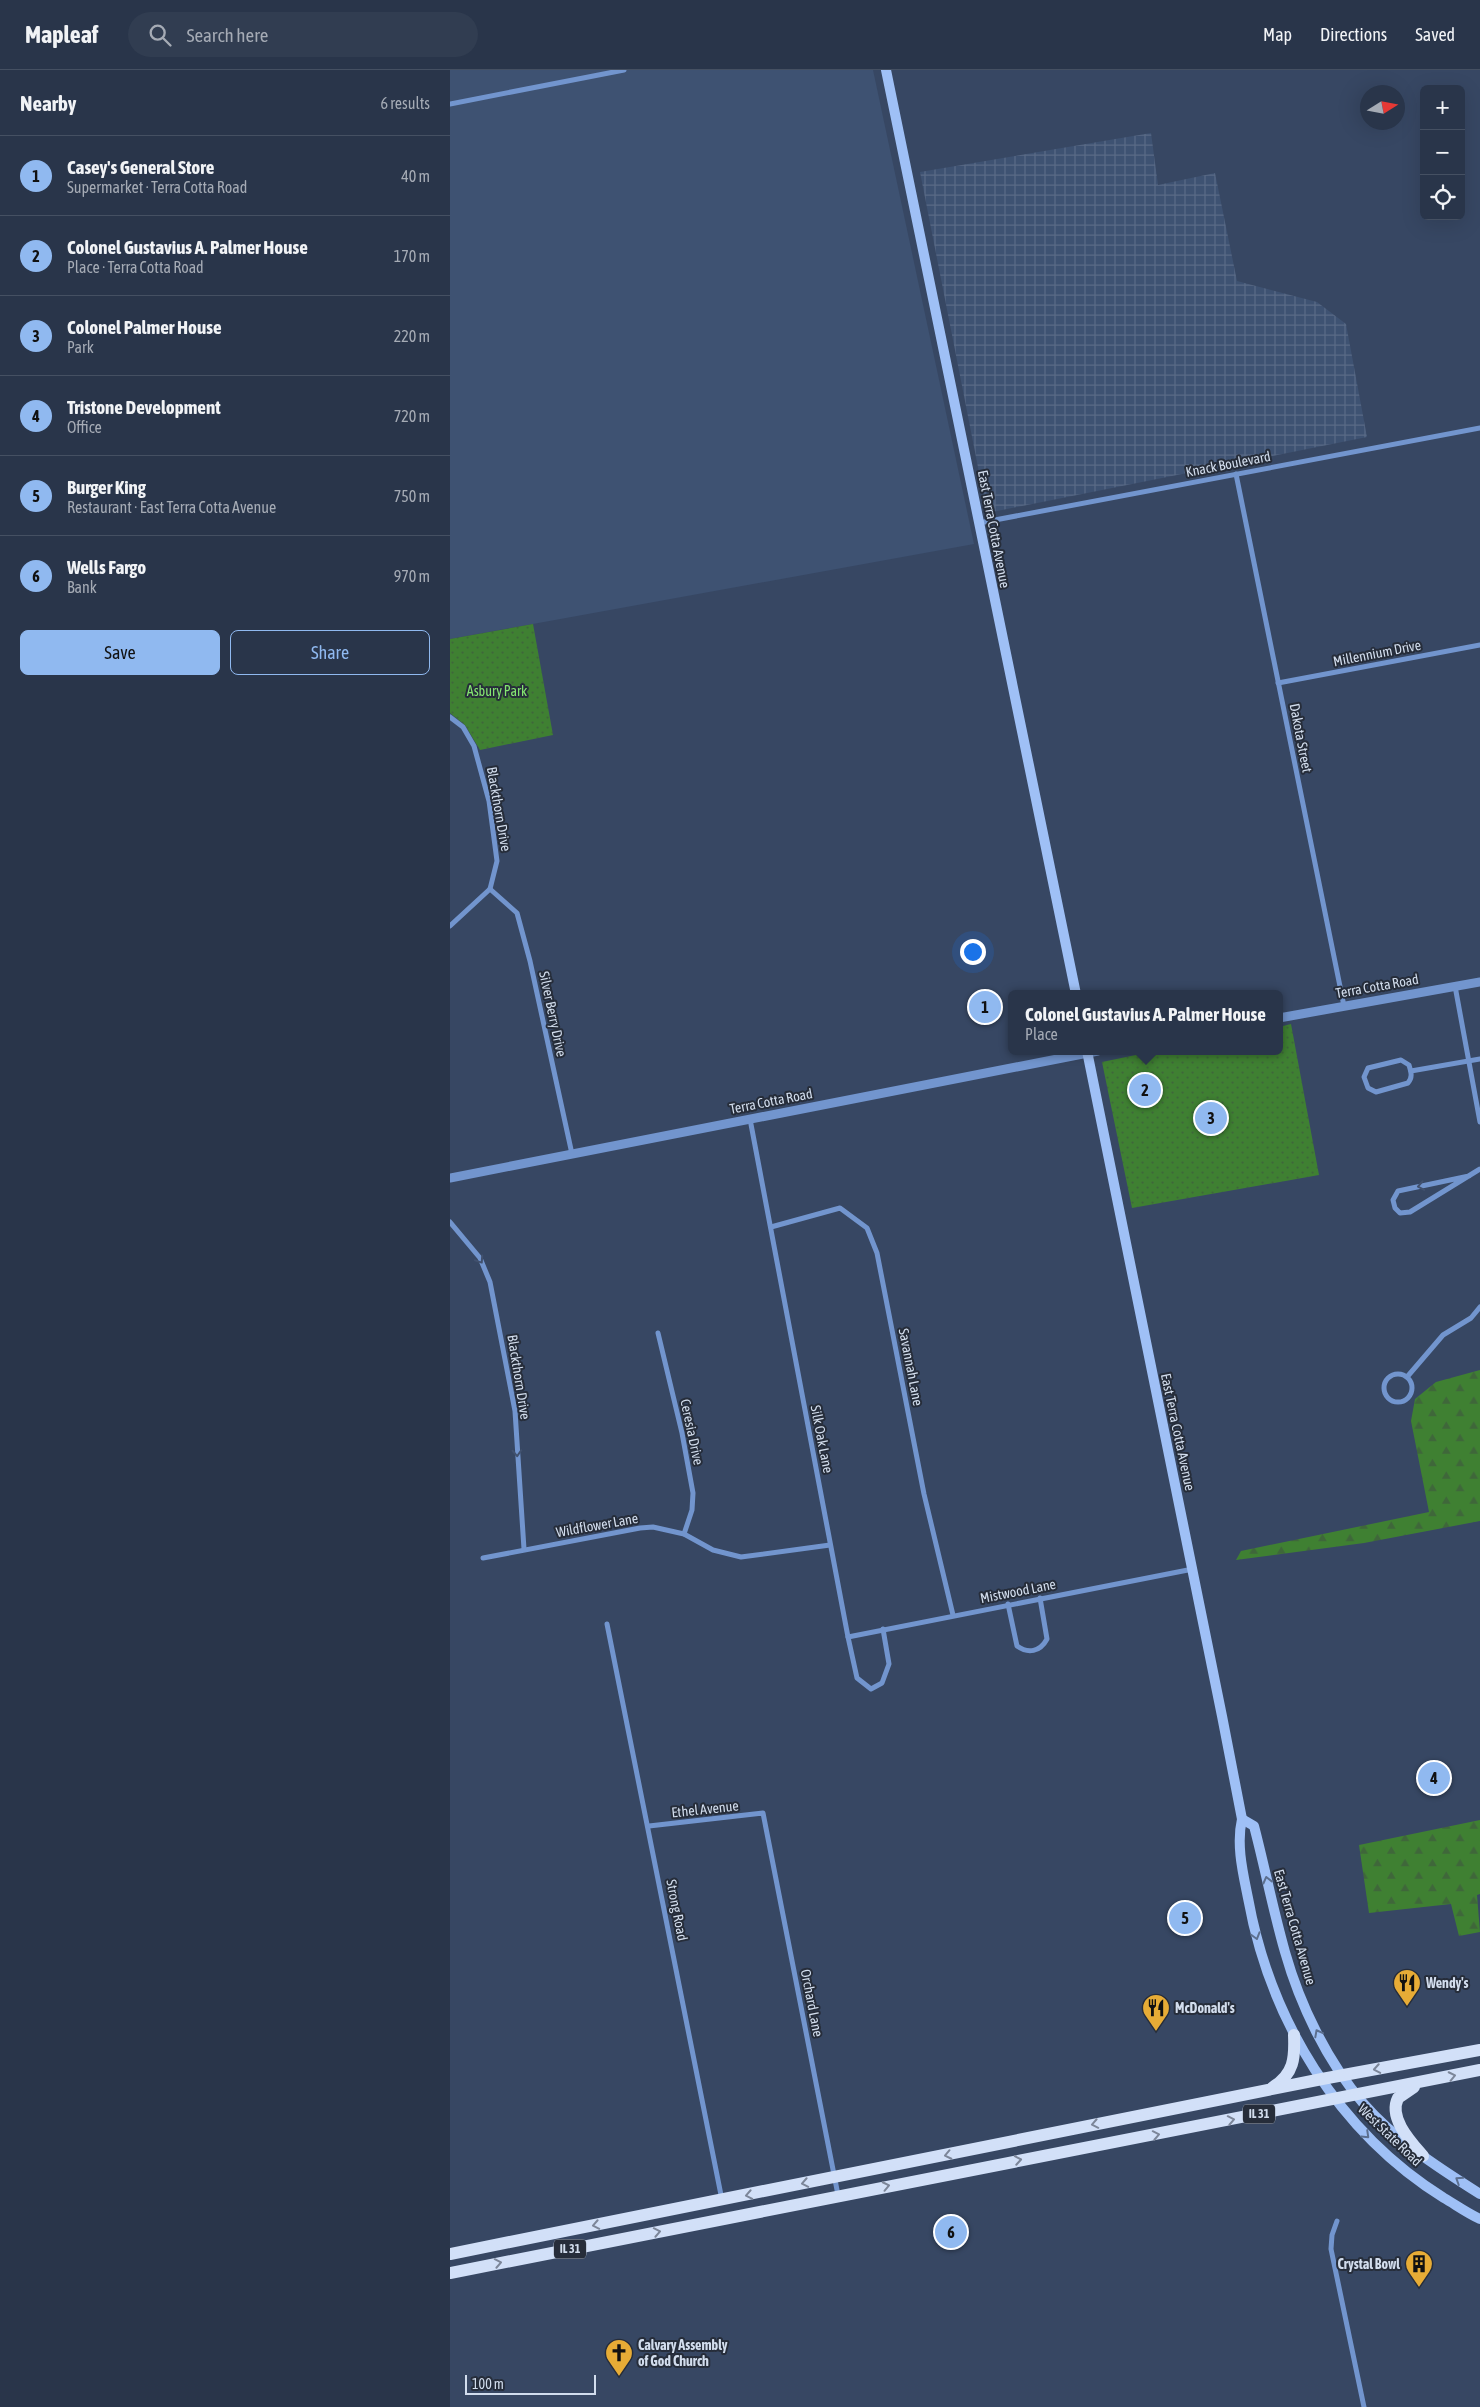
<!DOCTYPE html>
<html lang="en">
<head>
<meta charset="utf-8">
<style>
  body { margin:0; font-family:"Asap Condensed",sans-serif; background:#313d51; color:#f1f3f6 }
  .controls { position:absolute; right:15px; top:15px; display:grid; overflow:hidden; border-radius:8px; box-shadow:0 5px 20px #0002 }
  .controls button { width:45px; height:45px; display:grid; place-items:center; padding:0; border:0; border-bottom:1px solid #455062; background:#29354a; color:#f1f3f6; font:25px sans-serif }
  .compass { position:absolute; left:910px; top:15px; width:45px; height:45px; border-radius:50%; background:#29354a; box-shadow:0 5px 20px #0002; rotate:79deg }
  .scale { position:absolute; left:15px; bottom:12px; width:131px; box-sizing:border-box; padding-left:5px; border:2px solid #d2dded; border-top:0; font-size:14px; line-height:18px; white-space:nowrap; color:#d2dded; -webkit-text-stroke:4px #262d3a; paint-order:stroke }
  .you { position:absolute; left:522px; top:881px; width:18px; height:18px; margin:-12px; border:4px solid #fff; border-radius:50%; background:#1a73e8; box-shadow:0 0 0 8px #1a73e833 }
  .badge { display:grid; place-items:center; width:32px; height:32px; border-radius:50%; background:#90b9f0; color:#111; font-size:16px; font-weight:700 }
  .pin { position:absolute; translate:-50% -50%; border:2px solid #fff; box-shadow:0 1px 5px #0006 }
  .popup { position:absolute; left:558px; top:920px; width:275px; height:65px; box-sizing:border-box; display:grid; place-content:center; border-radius:8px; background:#29354a; filter:drop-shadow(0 1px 4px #0005); font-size:16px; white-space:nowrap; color:#a5abb5 }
  .popup b { font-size:19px; color:#f1f3f6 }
  .popup::after { content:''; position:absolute; left:50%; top:100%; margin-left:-10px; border:10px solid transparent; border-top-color:#29354a }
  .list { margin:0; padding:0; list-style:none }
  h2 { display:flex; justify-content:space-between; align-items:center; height:65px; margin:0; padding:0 20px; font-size:21px }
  h2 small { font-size:16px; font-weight:400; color:#a5abb5 }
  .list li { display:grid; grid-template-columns:32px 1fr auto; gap:15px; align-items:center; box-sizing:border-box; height:80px; padding:0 20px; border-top:1px solid #455062 }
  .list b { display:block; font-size:19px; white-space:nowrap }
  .list p { margin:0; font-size:16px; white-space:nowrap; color:#a5abb5 }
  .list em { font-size:16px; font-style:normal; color:#a5abb5 }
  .actions { display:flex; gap:10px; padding:15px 20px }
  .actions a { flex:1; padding:11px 0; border:1px solid #90b9f0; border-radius:8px; text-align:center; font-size:18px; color:#90b9f0 }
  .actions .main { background:#90b9f0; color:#111 }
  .icon { flex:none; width:28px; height:28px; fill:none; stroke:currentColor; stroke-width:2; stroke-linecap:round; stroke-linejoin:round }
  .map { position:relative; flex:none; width:1030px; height:2337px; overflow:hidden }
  header { display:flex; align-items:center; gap:30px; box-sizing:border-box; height:70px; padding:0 25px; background:#29354a; border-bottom:1px solid #455062 }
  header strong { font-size:24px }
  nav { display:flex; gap:28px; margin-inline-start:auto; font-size:18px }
  .search { width:350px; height:45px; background:#313d51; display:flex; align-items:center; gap:12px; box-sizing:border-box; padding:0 18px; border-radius:28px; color:#a5abb5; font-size:19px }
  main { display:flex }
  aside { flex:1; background:#29354a }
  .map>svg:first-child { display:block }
  .built { fill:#3e5272 }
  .industrial { fill:url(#industrial-grid) }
  .grass { fill:url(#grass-dots) }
  .forest { fill:url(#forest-firs) }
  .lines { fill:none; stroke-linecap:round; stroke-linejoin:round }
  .minor { stroke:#7295ce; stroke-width:5 }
  .tertiary { stroke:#7295ce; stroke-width:9 }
  .secondary { stroke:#9fc0f6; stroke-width:10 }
  .primary { stroke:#d2e0f8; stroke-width:12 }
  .oneway { stroke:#41516e }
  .oneway2 { stroke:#5c6f8f }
  .oneway3 { stroke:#7c8699 }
  .labels { text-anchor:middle; stroke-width:4; stroke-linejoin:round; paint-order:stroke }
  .shield { fill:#262d3a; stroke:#9ea8b7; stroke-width:1 }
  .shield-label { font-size:12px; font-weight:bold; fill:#d2dded }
  .street-label { font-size:14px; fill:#d2dded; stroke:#262d3a }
  .park-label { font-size:14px; fill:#85e671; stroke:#262d3a }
  .poi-label { font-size:14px; font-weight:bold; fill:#d2dded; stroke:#262d3a; text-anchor:start }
</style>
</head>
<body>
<header>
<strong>Mapleaf</strong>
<div class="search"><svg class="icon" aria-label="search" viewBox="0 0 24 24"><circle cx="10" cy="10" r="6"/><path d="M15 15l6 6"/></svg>Search here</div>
<nav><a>Map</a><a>Directions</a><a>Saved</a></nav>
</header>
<main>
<aside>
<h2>Nearby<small>6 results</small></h2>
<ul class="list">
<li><span class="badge">1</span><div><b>Casey's General Store</b><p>Supermarket · Terra Cotta Road</p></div><em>40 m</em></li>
<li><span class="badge">2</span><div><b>Colonel Gustavius A. Palmer House</b><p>Place · Terra Cotta Road</p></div><em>170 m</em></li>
<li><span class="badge">3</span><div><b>Colonel Palmer House</b><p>Park</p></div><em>220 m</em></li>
<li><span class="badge">4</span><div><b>Tristone Development</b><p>Office</p></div><em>720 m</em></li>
<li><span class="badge">5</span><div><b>Burger King</b><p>Restaurant · East Terra Cotta Avenue</p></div><em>750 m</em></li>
<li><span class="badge">6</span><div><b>Wells Fargo</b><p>Bank</p></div><em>970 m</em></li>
</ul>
<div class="actions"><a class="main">Save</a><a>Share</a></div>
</aside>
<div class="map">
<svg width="1030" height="2337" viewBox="0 0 1030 2337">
  <defs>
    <pattern id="industrial-grid" width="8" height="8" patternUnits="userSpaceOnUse" patternTransform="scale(1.25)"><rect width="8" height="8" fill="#3e5272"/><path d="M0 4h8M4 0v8" fill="none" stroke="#596a86"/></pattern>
    <pattern id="grass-dots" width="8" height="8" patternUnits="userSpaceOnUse" patternTransform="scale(1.25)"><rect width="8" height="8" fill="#3f8032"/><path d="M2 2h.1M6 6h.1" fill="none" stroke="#3f673a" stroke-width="1.8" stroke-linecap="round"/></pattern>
    <pattern id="forest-firs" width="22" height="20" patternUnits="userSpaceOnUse" patternTransform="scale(1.25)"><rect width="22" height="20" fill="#3f8032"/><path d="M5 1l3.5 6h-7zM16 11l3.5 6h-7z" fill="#3f673a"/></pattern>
  </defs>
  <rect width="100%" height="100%" fill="#374763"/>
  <polygon class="built" points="0,0 423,0 524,474 0,569"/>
  <polygon class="industrial" points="701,63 708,115 765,103 787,211 867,232 896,254 917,367 537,443 470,102"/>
  <g class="grass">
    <polygon points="83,554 103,665 30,680 15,655 0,643 0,569"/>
    <polygon points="841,954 869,1105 682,1138 652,992 705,981 829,981 829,957"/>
  </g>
  <g class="forest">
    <polygon points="1030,1300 1030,1451 914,1473 786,1490 791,1481 979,1442 961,1351 965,1329 986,1312"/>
    <polygon points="1030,1750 1030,1824 1027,1825 1030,1862 1009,1866 1001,1834 919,1843 909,1775"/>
  </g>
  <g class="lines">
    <g class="minor">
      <polyline points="0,34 174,0"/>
      <polyline points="786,404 894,936"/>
      <polyline points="529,453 1030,358"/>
      <polyline points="828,613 1030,575"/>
      <polyline points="0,647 13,657 24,676 39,731 47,791 40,819 0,856"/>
      <polyline points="40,819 67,843 80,891 122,1084"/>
      <polyline points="1005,916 1030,1052"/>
      <path d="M951,990l8,5c2,7 4,12 -1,18l-32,9 -8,-4 -4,-11 4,-9z"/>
      <polyline points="961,1001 1030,989"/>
      <polyline points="300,1049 398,1567 407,1608 421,1619 432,1613 439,1594 433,1559"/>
      <polyline points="1019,1106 948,1121 943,1130 945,1138 950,1143 960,1142 1030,1099"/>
      <polyline points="0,1152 30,1188 40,1212 65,1341 74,1479"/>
      <polyline points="321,1157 390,1138 417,1158 427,1183 474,1424 503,1545"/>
      <polyline points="208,1263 232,1363 243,1423 242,1440 234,1464"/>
      <circle cx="948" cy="1318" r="14"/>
      <polyline points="957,1307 993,1265 1021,1248 1030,1237"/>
      <polyline points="33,1488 190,1458 203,1457 234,1464 263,1480 291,1487 380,1475"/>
      <path d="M558,1534l9,42c11,8 23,6 30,-7l-7,-41"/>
      <polyline points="157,1554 272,2130"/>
      <polyline points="398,1567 743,1499"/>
      <polyline points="199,1756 313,1743 388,2125"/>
      <polyline points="887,2151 882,2165 881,2179 914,2337"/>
    </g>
    <g class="tertiary">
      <polyline points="829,948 1030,912"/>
      <polyline points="0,1108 648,981"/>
    </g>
    <g class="secondary">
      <polyline points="436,0 626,924"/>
      <path d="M637,981l135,665 20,103c-6,26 1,54 6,79 22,122 90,234 196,300 12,7 23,15 36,21"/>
      <path d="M792,1749l12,7c11,42 19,84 31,126 15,53 42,109 78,151 32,37 76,65 117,91"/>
    </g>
    <g class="primary">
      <path d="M823,2017c21,-13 22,-29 21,-52"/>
      <path d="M964,2017l-16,11c-10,20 13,44 25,58"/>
      <polyline points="0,2184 872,2009 1030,1980"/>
      <polyline points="0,2203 1030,2000"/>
    </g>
  </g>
  <defs><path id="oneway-chevron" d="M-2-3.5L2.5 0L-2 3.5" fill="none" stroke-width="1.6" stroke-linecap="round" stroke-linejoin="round" transform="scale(1.25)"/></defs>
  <g class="oneway">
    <use href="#oneway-chevron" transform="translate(971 1116) rotate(169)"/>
    <use href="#oneway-chevron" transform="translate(30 1190) rotate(56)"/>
    <use href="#oneway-chevron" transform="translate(67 1383) rotate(87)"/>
  </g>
  <g class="oneway2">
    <use href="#oneway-chevron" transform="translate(817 1810) rotate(-104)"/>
    <use href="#oneway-chevron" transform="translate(806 1866) rotate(74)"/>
    <use href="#oneway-chevron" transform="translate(868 1963) rotate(-118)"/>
    <use href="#oneway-chevron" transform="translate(916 2065) rotate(44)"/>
    <use href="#oneway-chevron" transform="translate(1009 2110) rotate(-147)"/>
  </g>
  <g class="oneway3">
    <use href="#oneway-chevron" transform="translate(927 1999) rotate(170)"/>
    <use href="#oneway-chevron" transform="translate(1002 2006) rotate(-12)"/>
    <use href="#oneway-chevron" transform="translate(781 2050) rotate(-11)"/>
    <use href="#oneway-chevron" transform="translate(645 2054) rotate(169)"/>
    <use href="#oneway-chevron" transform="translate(706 2065) rotate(-11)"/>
    <use href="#oneway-chevron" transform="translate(498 2085) rotate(168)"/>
    <use href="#oneway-chevron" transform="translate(568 2090) rotate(-10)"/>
    <use href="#oneway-chevron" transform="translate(355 2113) rotate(169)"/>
    <use href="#oneway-chevron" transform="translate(436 2116) rotate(-12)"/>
    <use href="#oneway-chevron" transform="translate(299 2125) rotate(169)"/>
    <use href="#oneway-chevron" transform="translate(146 2155) rotate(169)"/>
    <use href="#oneway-chevron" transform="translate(207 2162) rotate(-11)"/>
    <use href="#oneway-chevron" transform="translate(48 2193) rotate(-11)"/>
  </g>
  <defs>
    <symbol id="restaurant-pin" viewBox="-11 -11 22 30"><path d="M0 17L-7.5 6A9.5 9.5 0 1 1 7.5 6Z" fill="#e7ac36" stroke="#262d3a"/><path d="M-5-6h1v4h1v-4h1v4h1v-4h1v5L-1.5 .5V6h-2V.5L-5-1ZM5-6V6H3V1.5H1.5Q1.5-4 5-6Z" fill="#111"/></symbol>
    <symbol id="building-pin" viewBox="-11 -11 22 30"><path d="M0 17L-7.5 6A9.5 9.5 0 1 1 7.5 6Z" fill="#e7ac36" stroke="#262d3a"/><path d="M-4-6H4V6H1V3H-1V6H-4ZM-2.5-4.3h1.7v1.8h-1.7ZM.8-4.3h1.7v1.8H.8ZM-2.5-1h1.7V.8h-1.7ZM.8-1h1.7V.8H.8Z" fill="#111"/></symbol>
    <symbol id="church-pin" viewBox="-11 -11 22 30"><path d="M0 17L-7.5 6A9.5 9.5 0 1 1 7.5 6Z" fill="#e7ac36" stroke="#262d3a"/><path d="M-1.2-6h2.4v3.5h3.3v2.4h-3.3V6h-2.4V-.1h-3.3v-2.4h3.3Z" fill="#111"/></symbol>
  </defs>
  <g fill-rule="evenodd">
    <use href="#restaurant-pin" x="941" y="1897" width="32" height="43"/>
    <use href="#restaurant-pin" x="690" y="1922" width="32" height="43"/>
    <use href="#building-pin" x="953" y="2178" width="32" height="43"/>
    <use href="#church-pin" x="153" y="2267" width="32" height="43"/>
  </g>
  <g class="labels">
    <g class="shield">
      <rect x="793" y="2034.5" width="32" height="19" rx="4"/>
      <rect x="104" y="2169.5" width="32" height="19" rx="4"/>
    </g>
    <g class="shield-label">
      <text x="809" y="2048">IL 31</text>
      <text x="120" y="2183">IL 31</text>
    </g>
    <g class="street-label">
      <text transform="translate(778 394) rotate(-11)" y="5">Knack Boulevard</text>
      <text transform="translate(544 459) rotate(79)" y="5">East Terra Cotta Avenue</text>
      <text transform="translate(927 583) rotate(-11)" y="5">Millennium Drive</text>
      <text transform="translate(851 668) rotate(79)" y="5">Dakota Street</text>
      <text transform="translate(49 739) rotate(80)" y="5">Blackthorn Drive</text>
      <text transform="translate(927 916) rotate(-10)" y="5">Terra Cotta Road</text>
      <text transform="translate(103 944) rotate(78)" y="5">Silver Berry Drive</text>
      <text transform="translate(321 1031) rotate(-11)" y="5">Terra Cotta Road</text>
      <text transform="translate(461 1297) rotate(79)" y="5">Savannah Lane</text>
      <text transform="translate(69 1307) rotate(81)" y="5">Blackthorn Drive</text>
      <text transform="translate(242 1362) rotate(78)" y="5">Ceresia Drive</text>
      <text transform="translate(728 1362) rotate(78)" y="5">East Terra Cotta Avenue</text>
      <text transform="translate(372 1369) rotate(79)" y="5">Silk Oak Lane</text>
      <text transform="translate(147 1455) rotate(-10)" y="5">Wildflower Lane</text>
      <text transform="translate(568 1521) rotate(-11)" y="5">Mistwood Lane</text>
      <text transform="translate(255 1739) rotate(-6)" y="5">Ethel Avenue</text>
      <text transform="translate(227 1840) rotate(79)" y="5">Strong Road</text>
      <text transform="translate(845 1857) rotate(74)" y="5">East Terra Cotta Avenue</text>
      <text transform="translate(362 1933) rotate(79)" y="5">Orchard Lane</text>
      <text transform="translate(940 2065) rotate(44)" y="5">West State Road</text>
    </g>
    <g class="park-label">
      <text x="47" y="626">Asbury Park</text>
    </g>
    <g class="poi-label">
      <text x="976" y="1918">Wendy's</text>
      <text x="725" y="1943">McDonald's</text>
      <text x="950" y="2199" text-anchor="end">Crystal Bowl</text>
      <text x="188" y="2280">Calvary Assembly<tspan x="188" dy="16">of God Church</tspan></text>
    </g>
  </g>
</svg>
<div class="controls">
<button>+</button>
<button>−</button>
<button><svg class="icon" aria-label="locate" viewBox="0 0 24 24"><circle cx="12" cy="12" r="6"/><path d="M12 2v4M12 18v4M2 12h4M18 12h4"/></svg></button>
</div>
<svg class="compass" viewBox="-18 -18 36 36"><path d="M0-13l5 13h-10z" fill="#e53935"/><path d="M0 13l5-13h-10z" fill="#a5abb5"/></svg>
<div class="scale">100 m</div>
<div class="you"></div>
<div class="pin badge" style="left:535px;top:937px">1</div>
<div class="pin badge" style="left:695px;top:1020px">2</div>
<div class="popup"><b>Colonel Gustavius A. Palmer House</b>Place</div>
<div class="pin badge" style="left:761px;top:1048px">3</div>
<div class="pin badge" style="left:984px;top:1708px">4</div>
<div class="pin badge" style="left:735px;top:1848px">5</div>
<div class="pin badge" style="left:501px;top:2162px">6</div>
</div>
</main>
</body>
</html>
